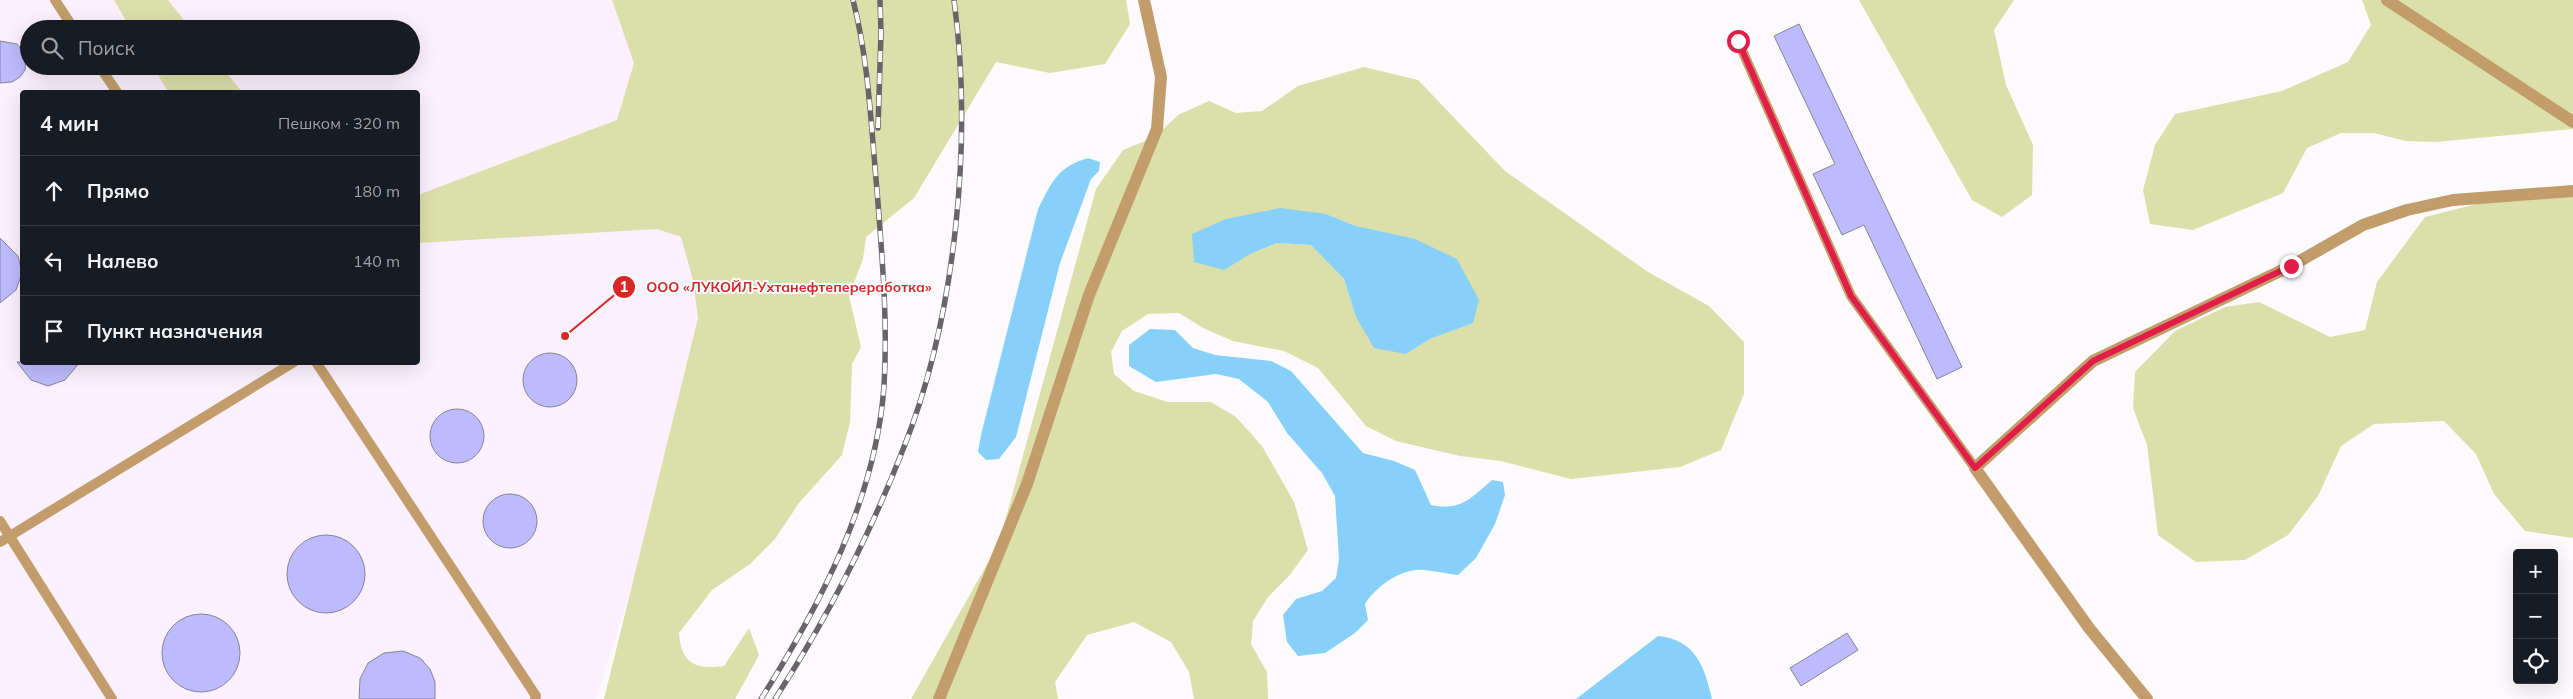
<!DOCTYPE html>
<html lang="ru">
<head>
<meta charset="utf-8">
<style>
  body { margin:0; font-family:Mulish,sans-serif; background:#20242c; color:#f1f3f6 }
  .controls { position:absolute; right:15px; bottom:15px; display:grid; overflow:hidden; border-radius:5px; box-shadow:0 5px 20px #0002 }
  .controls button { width:45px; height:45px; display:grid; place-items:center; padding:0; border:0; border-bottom:1px solid #363941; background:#171b24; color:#f1f3f6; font:25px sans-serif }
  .stop { position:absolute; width:15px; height:15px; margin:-11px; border:4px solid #e11d48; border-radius:50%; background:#fff }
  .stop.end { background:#e11d48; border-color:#fff; box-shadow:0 1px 5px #0008 }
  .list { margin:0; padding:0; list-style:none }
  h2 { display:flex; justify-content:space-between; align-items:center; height:65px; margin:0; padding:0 20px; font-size:21px }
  h2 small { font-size:16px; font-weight:400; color:#9ea1a6 }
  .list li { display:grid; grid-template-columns:32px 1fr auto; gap:15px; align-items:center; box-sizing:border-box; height:70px; padding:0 20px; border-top:1px solid #363941 }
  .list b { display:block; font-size:19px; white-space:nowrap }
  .list em { font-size:16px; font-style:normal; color:#9ea1a6 }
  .icon { flex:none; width:28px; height:28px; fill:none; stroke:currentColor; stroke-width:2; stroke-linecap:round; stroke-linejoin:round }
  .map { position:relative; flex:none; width:2573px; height:699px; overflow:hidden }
  .search { position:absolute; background:#171b24; box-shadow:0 5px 20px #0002; left:20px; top:20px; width:400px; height:55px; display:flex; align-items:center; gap:12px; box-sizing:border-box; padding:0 18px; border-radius:28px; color:#9ea1a6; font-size:19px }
  .panel { position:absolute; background:#171b24; box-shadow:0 5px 20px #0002; left:20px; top:90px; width:400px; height:275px; border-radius:5px }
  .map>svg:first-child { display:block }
  .built { fill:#fbf0fd; fill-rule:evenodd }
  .green { fill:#dbdfa9; fill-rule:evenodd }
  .water { fill:#87d0fa }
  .building { fill:#bdbafd; stroke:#858495 }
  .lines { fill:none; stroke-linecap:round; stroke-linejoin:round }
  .lane { stroke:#c29d6b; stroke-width:10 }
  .street { stroke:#c29d6b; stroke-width:12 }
  .rail-casing { stroke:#686469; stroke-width:5.5 }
  .rail { stroke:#fff; stroke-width:4; stroke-dasharray:11; stroke-linecap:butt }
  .route { stroke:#e11d48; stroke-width:6 }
  .leader { fill:none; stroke:#d62828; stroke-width:2 }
  .callout-dot { fill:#d62828; stroke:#fff; stroke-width:2 }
  .mark-label { font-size:15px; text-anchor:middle; font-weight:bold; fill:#fff }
  .callout-label { font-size:14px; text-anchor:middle; font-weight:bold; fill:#d62828; stroke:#fff; stroke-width:4; stroke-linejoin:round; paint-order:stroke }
</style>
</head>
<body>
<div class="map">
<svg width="2573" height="699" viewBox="0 0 2573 699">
  <rect width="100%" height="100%" fill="#fcfafd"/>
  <path class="built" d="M0,0h619l101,309 -124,390h-596zM29,29h382v37h-382zM22,92h396v270h-396z"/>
  <g class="green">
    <polygon points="114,0 168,0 191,29 131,29"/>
    <path d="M612,0h514l4,24 -25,40 -55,9 -54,-11 -82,136 -48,39 -3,22 -14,37 12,51 -9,17 -2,58 -8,33 -43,48 -24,36 -25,25 -38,26 -33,43c2,30 16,37 45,33l25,-38 10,27 -24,44h-131l94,-381 -5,-38 -12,-43 -24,-8 -239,14v-48l199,-75 17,-57z"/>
    <polygon points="1859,0 2014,0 1994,30 2006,85 2033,145 2032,195 2002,217 1972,200"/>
    <polygon points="2362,0 2573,0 2573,129 2435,142 2406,141 2374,133 2341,133 2307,148 2283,193 2193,230 2150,224 2143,190 2155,145 2175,114 2282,91 2348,62 2371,25"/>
    <polygon points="153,66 221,66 242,92 168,92"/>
    <path d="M1364,67l54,13 87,91 143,101 61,34 35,36v52l-23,56 -41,17 -109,12 -70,-18 -41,-5 -64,-15 -30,-15 -48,-58 -34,-17 -51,-10 -30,-13 -24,-15 -31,1 -26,17 -11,21 3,22 20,17 34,11h43l25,15 26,29 32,56 14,48 -19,26 -21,21 -15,24 -2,23 16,28 1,27h-74l-5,-27 -18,-30 -37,-20 -47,13 -32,47 3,17h-147l88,-156 97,-354 27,-39 32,-13 23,-22 31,-14 27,12 26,-2 36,-25zM1326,214l30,12 117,97 -43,16 -24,15 -50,-37 -12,-38 -33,-34 -34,-2 -27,11z"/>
    <polygon points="2573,188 2573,538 2525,531 2494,494 2476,454 2444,421 2374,424 2341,446 2318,496 2288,535 2245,560 2196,562 2158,535 2147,445 2133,408 2135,372 2175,331 2225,307 2259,302 2330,337 2365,330 2377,282 2425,217 2488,201"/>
  </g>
  <g class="water">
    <path d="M1088,158l12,4 -1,9 -8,8 -31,84 -44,174 -17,22 -13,1 -8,-8 3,-17 57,-226c14,-27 19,-42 50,-51z"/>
    <polygon points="1280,208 1326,214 1356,226 1415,239 1457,259 1479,300 1473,323 1430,339 1406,354 1374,348 1356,317 1344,279 1311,245 1277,243 1250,254 1224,270 1194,262 1192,234 1226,219"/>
    <path d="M1150,329l25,1 18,18 22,7 56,6 20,10 72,82 31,8 21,9 16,35c30,6 39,-6 61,-25l11,2 2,13 -10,29 -19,34 -18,17c-12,-1 -31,-6 -42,-5 -20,2 -41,18 -51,34l3,16 -13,13 -30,20 -27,3 -11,-14 -4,-27 13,-16 26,-8 14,-13 3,-19 -4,-63 -13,-23 -35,-40 -19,-31 -29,-23 -23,-5 -60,8 -27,-16v-21z"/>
    <path d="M1658,636c38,4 46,30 54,63h-136z"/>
  </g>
  <g class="building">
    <polygon points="1799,24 1962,367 1937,379 1864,225 1842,235 1813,174 1835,164 1774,36"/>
    <polygon points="0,41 17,44 26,55 25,70 20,77 12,82 0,83"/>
    <polygon points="0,238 18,256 22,273 16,290 0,303"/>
    <circle cx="550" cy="380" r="27"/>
    <polygon points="17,362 80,362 65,380 48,386 31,380"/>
    <circle cx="457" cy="436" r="27"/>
    <circle cx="510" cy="521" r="27"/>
    <circle cx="326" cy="574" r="39"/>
    <circle cx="201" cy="653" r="39"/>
    <polygon points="1847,633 1858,650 1801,686 1790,668"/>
    <polygon points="403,651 420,658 430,669 435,682 435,699 359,699 360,679 368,663 384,653"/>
  </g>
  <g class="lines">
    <g class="lane">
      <polyline points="55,0 74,29"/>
      <polyline points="1738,41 1851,296 1975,468"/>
      <polyline points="99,66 117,92"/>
      <polyline points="316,362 536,696 535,699"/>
      <polyline points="0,521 112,699"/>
      <polyline points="0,542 294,362"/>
    </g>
    <g class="street">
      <polyline points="2387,0 2573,122"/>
      <polyline points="939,699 1027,484 1089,295 1157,129 1161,77 1144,0"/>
      <polyline points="2147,699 2089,628 1975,468 2093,361 2291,266 2363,225 2407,210 2453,200 2573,191"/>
    </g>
    <defs>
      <g id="rail">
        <polyline points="878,128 881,33 880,0"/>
        <path d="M761,699c59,-93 115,-201 123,-313 4,-65 -2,-130 -7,-196 -6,-63 -8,-128 -24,-190"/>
        <path d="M775,699c51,-79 95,-164 129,-252 52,-131 69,-307 50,-447"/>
      </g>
    </defs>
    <use href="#rail" class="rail-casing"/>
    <use href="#rail" class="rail"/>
  </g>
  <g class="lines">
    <polyline class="route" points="1738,41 1851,296 1975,468 2093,361 2291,266"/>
  </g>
  <path class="leader" d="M565 336L624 287"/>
  <g class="callout-dot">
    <circle cx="565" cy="336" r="5"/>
    <circle cx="624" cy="287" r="12"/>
  </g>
  <g class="mark-label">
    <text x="624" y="292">1</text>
  </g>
  <g class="callout-label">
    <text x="789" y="292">ООО «ЛУКОЙЛ-Ухтанефтепереработка»</text>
  </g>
</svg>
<div class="controls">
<button>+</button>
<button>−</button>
<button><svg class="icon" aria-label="locate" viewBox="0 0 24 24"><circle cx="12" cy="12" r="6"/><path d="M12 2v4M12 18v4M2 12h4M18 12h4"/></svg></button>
</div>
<div class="stop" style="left:1738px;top:41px"></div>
<div class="stop end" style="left:2291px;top:266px"></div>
<div class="search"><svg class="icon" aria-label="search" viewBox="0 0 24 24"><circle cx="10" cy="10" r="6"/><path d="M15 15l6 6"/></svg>Поиск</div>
<section class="panel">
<h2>4 мин<small>Пешком · 320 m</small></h2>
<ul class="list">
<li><svg class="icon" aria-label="ahead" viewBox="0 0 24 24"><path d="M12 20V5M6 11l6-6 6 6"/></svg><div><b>Прямо</b></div><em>180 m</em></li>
<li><svg class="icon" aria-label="left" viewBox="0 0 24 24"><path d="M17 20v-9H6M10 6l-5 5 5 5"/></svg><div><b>Налево</b></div><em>140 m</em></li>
<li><svg class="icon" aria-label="arrive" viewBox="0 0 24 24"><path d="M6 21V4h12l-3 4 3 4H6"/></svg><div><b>Пункт назначения</b></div></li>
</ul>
</section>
</div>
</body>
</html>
